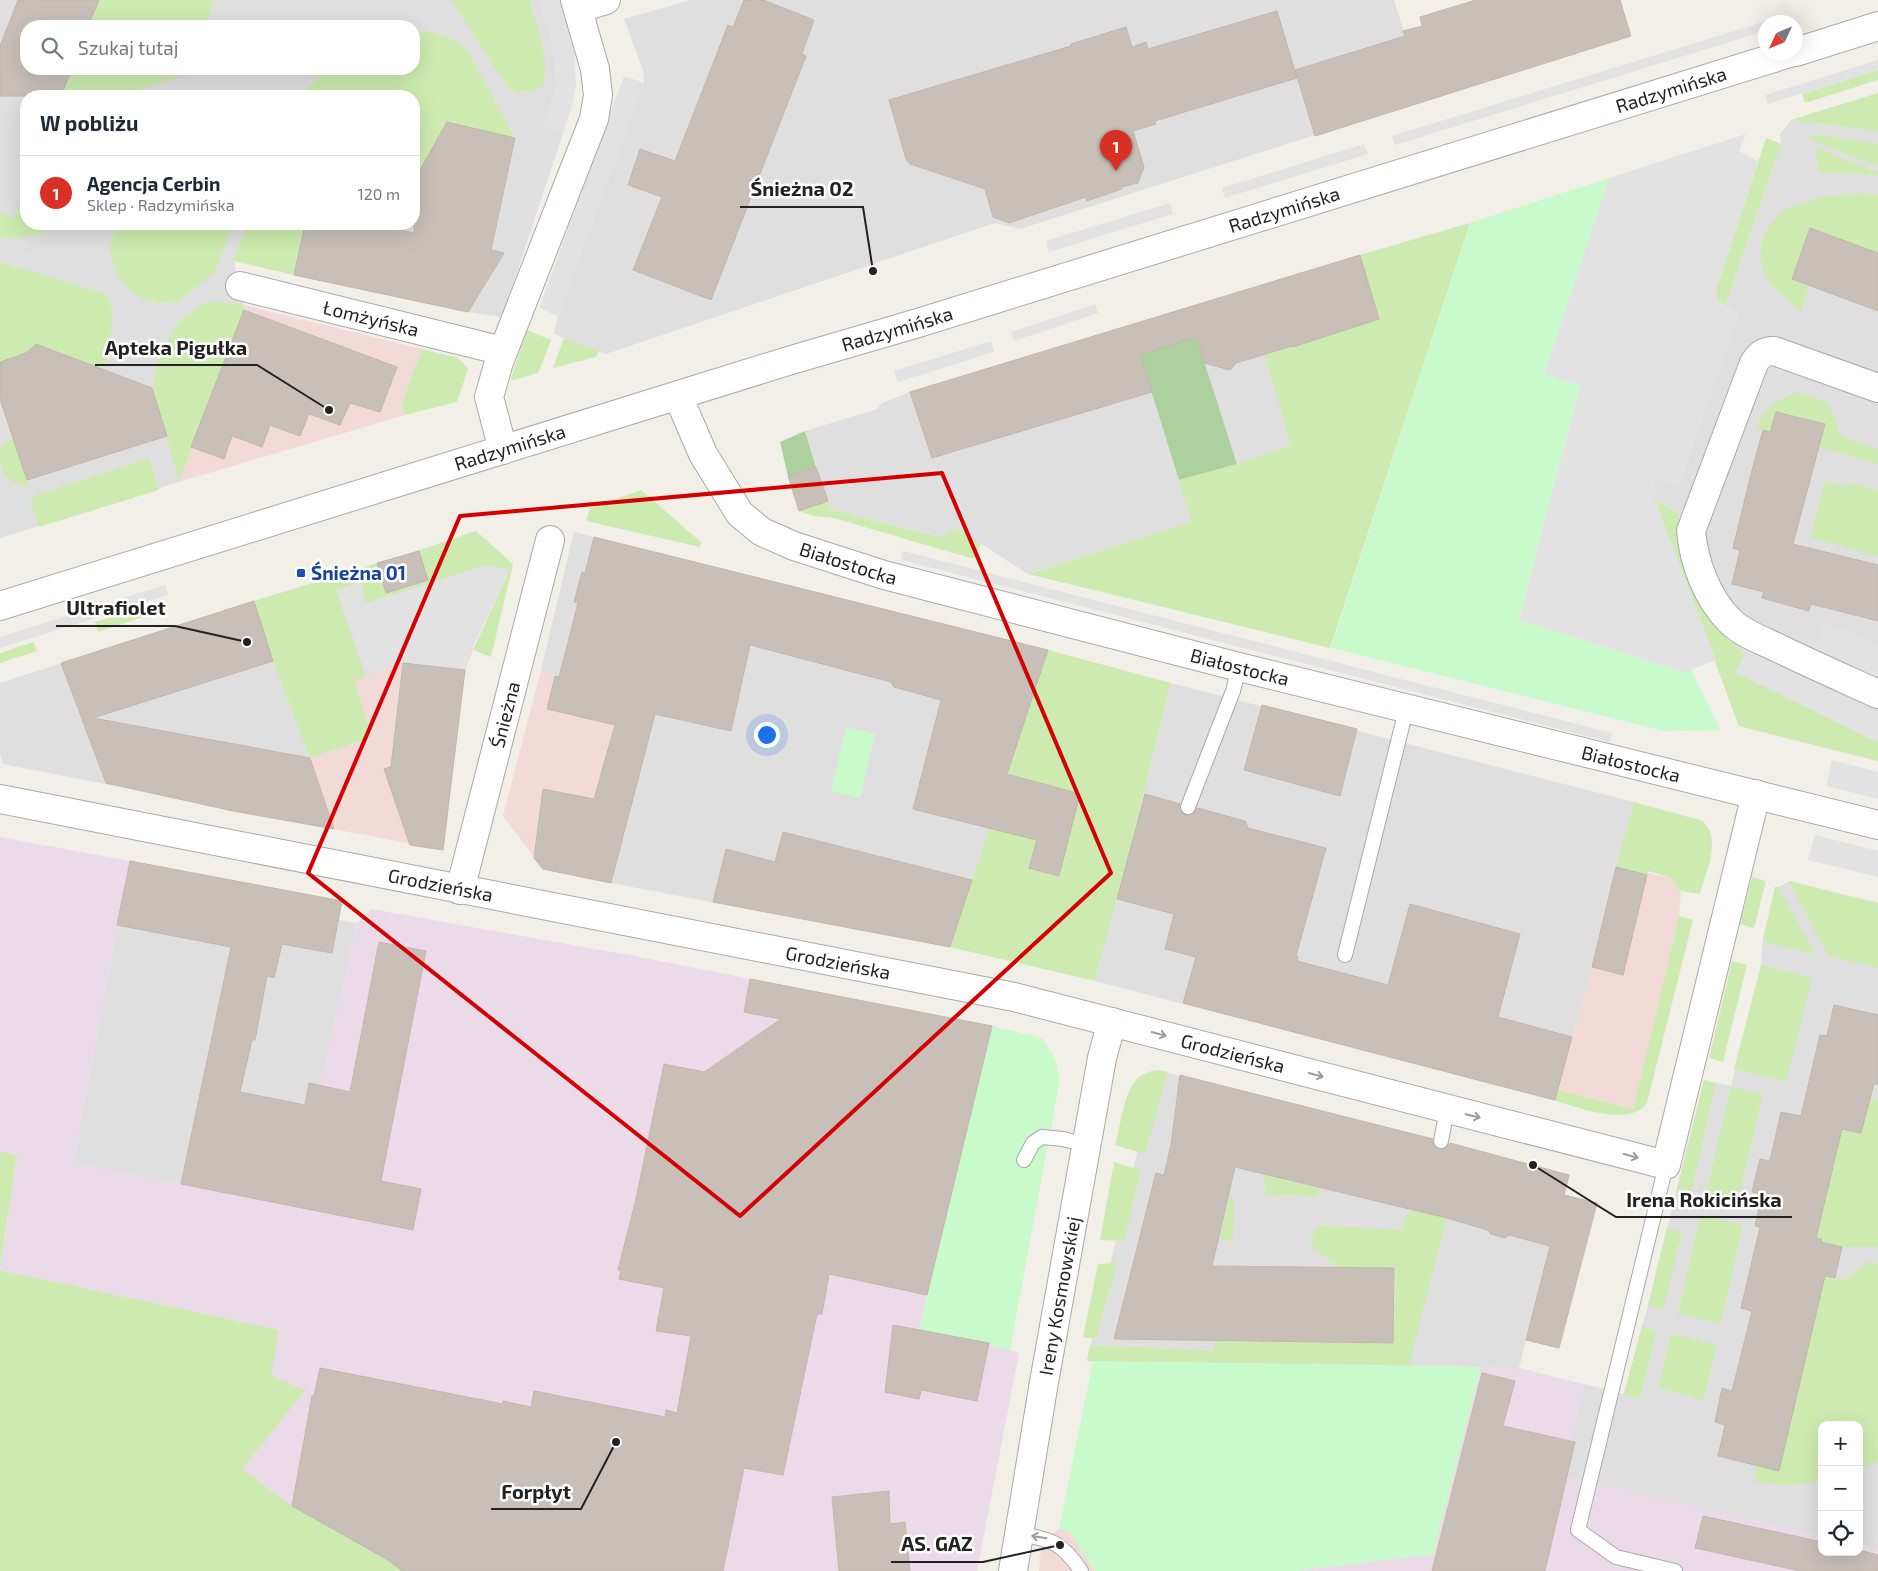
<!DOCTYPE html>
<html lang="pl">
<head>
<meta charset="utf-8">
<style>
  body { margin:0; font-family:"Exo 2",sans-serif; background:#f6f6f7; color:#1f2937 }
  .controls { position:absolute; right:15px; bottom:15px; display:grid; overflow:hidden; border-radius:10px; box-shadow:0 5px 20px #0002 }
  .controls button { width:45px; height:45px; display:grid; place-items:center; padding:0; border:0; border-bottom:1px solid #e0e1e3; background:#fff; color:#1f2937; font:25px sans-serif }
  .compass { position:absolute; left:1758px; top:15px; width:45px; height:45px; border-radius:50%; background:#fff; box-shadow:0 5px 20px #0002; rotate:226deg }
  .you { position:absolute; left:766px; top:734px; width:18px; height:18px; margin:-12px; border:4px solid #fff; border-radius:50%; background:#1a73e8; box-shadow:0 0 0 8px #1a73e833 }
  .badge { display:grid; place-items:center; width:32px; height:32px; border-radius:50%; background:#d93025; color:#fff; font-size:16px; font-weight:700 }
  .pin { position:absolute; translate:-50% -41px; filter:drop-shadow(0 1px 2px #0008) }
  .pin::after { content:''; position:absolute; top:26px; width:18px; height:15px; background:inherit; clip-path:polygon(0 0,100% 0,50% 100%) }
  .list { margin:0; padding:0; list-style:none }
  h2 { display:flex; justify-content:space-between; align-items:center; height:65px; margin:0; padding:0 20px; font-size:21px }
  h2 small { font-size:16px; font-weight:400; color:#747a83 }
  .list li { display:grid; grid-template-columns:32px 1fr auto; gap:15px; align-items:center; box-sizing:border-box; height:75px; padding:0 20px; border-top:1px solid #e0e1e3 }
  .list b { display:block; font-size:19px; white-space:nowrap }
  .list p { margin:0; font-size:16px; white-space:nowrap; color:#747a83 }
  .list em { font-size:16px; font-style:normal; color:#747a83 }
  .icon { flex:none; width:28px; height:28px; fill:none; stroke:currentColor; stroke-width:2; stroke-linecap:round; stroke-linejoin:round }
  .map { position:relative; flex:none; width:1878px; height:1571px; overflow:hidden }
  .search { position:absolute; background:#fff; box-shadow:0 5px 20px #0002; left:20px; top:20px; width:400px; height:55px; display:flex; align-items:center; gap:12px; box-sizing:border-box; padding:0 18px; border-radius:20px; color:#747a83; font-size:19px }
  .panel { position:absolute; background:#fff; box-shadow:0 5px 20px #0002; left:20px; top:90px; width:400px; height:140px; border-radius:20px }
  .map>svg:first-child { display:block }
  .residential { fill:#e0dfdf; fill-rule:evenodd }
  .commercial { fill:#f2dad9 }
  .industrial { fill:#ebdbe8 }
  .grass { fill:#cdebb0 }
  .forest { fill:#add19e }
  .park { fill:#c8facc }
  .parking { fill:#e2e2e2 }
  .building { fill:#c7bfb8; stroke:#c4b6ab }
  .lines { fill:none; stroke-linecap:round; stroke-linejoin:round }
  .service-casing { stroke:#a9a9a9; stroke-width:16 }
  .minor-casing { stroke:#a9a9a9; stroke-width:30 }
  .tertiary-casing { stroke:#a9a9a9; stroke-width:30 }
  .service { stroke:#fff; stroke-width:14 }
  .minor { stroke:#fff; stroke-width:28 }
  .tertiary { stroke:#fff; stroke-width:28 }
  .oneway { stroke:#9c9c9c }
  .marked { fill:none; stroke:#d40000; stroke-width:4; stroke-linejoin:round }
  .transit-dot { fill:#1a4fb4; stroke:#fff; stroke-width:2 }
  .labels { text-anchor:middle; stroke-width:5; stroke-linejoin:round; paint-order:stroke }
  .street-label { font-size:19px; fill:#222; stroke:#fff }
  .transit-label { font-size:19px; font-weight:bold; fill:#164399; stroke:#fff; text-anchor:start }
  .leader { fill:none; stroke:#222; stroke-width:2 }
  .callout-dot { fill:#222; stroke:#fff; stroke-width:2 }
  .callout-label { font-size:20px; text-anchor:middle; font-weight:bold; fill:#222; stroke:#fff; stroke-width:5; stroke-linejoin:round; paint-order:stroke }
</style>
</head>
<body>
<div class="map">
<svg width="1878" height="1571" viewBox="0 0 1878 1571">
  <rect width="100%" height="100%" fill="#f2efe9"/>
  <g class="residential">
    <path d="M0,0h539l14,43 2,20 1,25 -13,37 20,8 -61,184 -34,-5 -234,-51 10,49 -65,172 -179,56zM26,26h388v43h-388zM26,96h388v128h-388z"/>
    <polygon points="691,0 1394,0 1425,100 1020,229 995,223 606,354 554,334 558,316 644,83 643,70 624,19"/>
    <polygon points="1878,93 1878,761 1739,726 1655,500 1653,476 1679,487 1738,314 1725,306 1781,144 1780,134 1791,120"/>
    <polygon points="1360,255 1379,319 1293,347 1292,445 1237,464 1187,308"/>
    <polygon points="1131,326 1193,522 1028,574 956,528 942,537 830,509 805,431 877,409 882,403 910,392"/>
    <polygon points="574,532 1048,650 950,947 611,883 629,818 624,693 555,676 541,670"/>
    <polygon points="320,583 372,737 310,758 334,829 3,764 0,754 0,683 254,601"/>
    <polygon points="1171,683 1634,802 1592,967 1555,1101 1095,981 1132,841"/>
    <polygon points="130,861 342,901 339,920 357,923 320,1086 296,1207 73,1163"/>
    <path d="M1789,881l89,22v668l-445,-17 48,-187 -394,-6 70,-291 412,105 -50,193 105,26 24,-89 56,-225 27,6 30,-121 2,-26 12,-52h4zM1822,1425h37v127h-37z"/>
  </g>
  <g class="commercial">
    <polygon points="244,305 422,349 401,405 405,415 179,482"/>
    <polygon points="476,531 473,650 465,670 443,850 334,829 310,758 372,737 320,583"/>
    <polygon points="541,670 555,676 658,699 611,883 543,869 503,816"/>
    <polygon points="1616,867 1669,877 1681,891 1679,916 1633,1109 1558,1090 1592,967"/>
    <polygon points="1059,1529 1069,1530 1095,1571 1039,1571 1042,1539"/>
  </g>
  <g class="industrial">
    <polygon points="0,837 130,861 73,1163 296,1207 320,1086 357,923 371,909 629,955 992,1026 919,1329 989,1343 1019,1353 977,1571 402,1571 388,1560 292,1506 242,1469 304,1391 270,1375 279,1330 0,1270 17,1155 0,1151"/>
    <polygon points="1481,1367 1519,1369 1585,1385 1571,1441 1575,1442 1567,1477 1822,1536 1822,1552 1859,1552 1859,1544 1878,1549 1878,1571 1295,1571 1433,1554"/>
  </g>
  <g class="grass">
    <polygon points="99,0 214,0 206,26 88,26"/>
    <path d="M451,0h78c9,29 21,56 14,86 -13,5 -22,9 -35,2z"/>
    <path d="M414,31c25,2 37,3 55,22l46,85 -68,-16 -33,59v-85h-115l28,-27h87z"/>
    <polygon points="72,69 191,69 190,73 120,96 61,96"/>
    <polygon points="1878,70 1878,80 1805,103 1802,94"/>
    <polygon points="1878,93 1878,131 1791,120"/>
    <polygon points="1811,134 1878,144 1878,166 1809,139"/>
    <polygon points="1766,138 1781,144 1725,306 1717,301 1716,290"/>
    <polygon points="1816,148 1878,172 1878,175 1818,173"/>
    <path d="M26,186v38h30c-10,11 -41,17 -56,13v-24l14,5z"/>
    <path d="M1857,193l21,2v58l-68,-25 -18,51 18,7 -9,26c-10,-9 -22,-18 -31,-29 -7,-9 -11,-24 -9,-36 7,-46 58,-50 96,-54z"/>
    <polygon points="1470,223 1330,648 1028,574 1192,522 1179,480 1237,464 1291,445 1264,354 1292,346 1294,347 1379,319 1360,255"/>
    <polygon points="115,224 233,224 215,272 178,302 156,303 134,295 118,276 110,253"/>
    <polygon points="247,224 305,224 294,275 234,261"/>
    <path d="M0,262l106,32c14,21 2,52 -2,75l-68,-25 -2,1 -1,9 -33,8z"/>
    <polygon points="213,301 244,305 244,310 179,482 152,388 159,359 171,334 182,319 200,305"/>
    <polygon points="527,330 551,340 538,373 510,381"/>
    <polygon points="564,338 599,351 596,357 553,368"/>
    <polygon points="422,349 458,358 468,369 457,402 405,415 401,405"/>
    <path d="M1798,392l30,11 14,33 36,14v14l-59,-17 6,-23 -49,-12 -6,20 -13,-3c4,-19 24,-32 41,-37z"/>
    <path d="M14,439l15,47c-25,-2 -29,-14 -29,-37l8,-9z"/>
    <polygon points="149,458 159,490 39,527 30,501 36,495"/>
    <polygon points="1825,481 1846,487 1848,482 1878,490 1878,556 1810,538"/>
    <polygon points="641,490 701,542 700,547 586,521 590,508"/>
    <polygon points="1655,500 1679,514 1677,541 1689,578 1721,633 1736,643 1744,655 1736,673 1877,742 1878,740 1878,761 1739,726"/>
    <polygon points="828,501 830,509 941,537 956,528 981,544 974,558 970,558 834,518 814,516 799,511"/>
    <polygon points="476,531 513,564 491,657 473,650 510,569 366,603 336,590 366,676 355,682 372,737 310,758 273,661 254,601 377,563 386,593 428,580 419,551"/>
    <polygon points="161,602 164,610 98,632 95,622"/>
    <polygon points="33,642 37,651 0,663 0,653"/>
    <polygon points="1048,650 1171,683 1132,841 1095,981 950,947"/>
    <path d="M1634,802l69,19c19,19 3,50 -3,73l-19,-3 -12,-14 -20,-6 -2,4 -31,-8z"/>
    <polygon points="1752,877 1766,881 1754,928 1740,924"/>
    <polygon points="1789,881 1878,903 1878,968 1829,956"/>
    <polygon points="1775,887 1779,887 1815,954 1767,943 1763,939"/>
    <path d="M1679,916l14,4 -46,183c-17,25 -69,4 -92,-2l3,-11 75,19z"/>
    <polygon points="1732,961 1747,965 1723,1062 1709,1058"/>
    <polygon points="1761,965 1812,978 1786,1082 1734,1069"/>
    <path d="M1157,1070l11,2 -23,82 -30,-9c5,-17 9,-52 21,-65 5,-6 14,-9 21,-10z"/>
    <polygon points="1704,1080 1716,1084 1691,1192 1677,1189"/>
    <polygon points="1731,1087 1763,1094 1737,1205 1705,1198"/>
    <polygon points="1870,1099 1878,1100 1878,1247 1843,1247 1821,1242 1821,1239 1816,1238 1842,1129 1861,1133"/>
    <polygon points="0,1151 17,1155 0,1268"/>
    <polygon points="1114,1162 1141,1170 1124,1241 1100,1240"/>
    <polygon points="1264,1175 1321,1189 1318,1196 1265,1195"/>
    <polygon points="1230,1196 1234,1197 1233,1241 1219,1240"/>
    <polygon points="1409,1210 1447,1218 1409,1365 1087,1361 1090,1345 1213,1351 1214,1341 1393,1343 1393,1268 1337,1267 1310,1244 1317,1225 1401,1230"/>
    <polygon points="1700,1215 1743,1225 1721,1324 1678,1314"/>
    <polygon points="1667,1228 1682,1232 1663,1309 1648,1305"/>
    <polygon points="1867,1262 1878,1263 1878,1462 1859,1468 1859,1425 1822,1425 1822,1480 1790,1486 1754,1481 1757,1465 1779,1470 1825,1276 1845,1280"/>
    <polygon points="1117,1263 1096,1339 1083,1337 1098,1264"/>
    <polygon points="0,1270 279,1330 271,1375 305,1391 242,1469 292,1506 388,1560 402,1571 0,1571"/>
    <polygon points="1642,1326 1657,1331 1640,1399 1624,1394"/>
    <polygon points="1671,1334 1717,1345 1704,1400 1658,1388"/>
  </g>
  <g class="forest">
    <polygon points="1187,308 1237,464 1179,480 1131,326"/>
    <polygon points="805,431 816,467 788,476 780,442"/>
  </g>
  <g class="park">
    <polygon points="1609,178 1544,374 1580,384 1519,620 1684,672 1690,668 1720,730 1664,731 1331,648 1470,223"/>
    <polygon points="846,727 875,734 860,798 831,791"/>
    <polygon points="992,1026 1042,1038 1055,1058 1060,1079 1010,1350 919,1330"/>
    <polygon points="1093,1361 1481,1367 1433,1554 1295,1571 1095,1571 1069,1531 1059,1529"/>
  </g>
  <g class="parking">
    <polygon points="539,0 562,0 574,51 576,85 571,109 563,133 543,125 556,88 555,63 553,43"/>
    <polygon points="1770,20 1771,22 1766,22 1765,31 1395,145 1392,136"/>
    <polygon points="1878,60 1878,70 1768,104 1765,95"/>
    <polygon points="624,76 644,83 558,316 539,308"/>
    <polygon points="1746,134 1739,151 1758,161 1716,290 1717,302 1738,314 1679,487 1653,476 1655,500 1716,660 1684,672 1519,620 1580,385 1544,374 1609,178"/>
    <polygon points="1364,144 1368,154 1225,198 1222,188"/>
    <polygon points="1170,203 1173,214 1049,252 1046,241"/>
    <polygon points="1095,304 1098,313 1014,341 1011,332"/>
    <polygon points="991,341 994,352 898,382 894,371"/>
    <polygon points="903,551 1612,733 1610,742 901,560"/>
    <polygon points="483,566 510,569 468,657 465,670 398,662 366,676 336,590 360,582 366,603"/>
    <polygon points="165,585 168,595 0,648 0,637"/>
    <polygon points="1825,621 1878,646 1878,679 1813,647"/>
    <polygon points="1747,650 1878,713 1877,742 1735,672"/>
    <polygon points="1832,760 1878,772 1878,799 1826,786"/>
    <polygon points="1815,835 1878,851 1878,877 1808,860"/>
  </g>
  <g class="building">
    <polygon points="18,0 99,0 88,26 26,26 26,69 72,69 61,96 0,96 0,46"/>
    <polygon points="744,0 763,0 814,20 802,54 806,56 711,300 633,270 662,197 628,185 640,149 675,161 728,25 733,27"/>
    <polygon points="1476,0 1620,0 1631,36 1315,136 1295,70 1405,36 1403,31 1422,26 1420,17"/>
    <polygon points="1277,11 1297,78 1155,121 1156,124 1133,131 1144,167 1138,183 1122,187 1122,189 1087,201 1086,197 1009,223 993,217 985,189 910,164 906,159 889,100 1071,46 1071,44 1126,27 1132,47 1146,42 1148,49"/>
    <polygon points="447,122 515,138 491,250 504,253 468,312 294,275 305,224 373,224 414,233 414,181"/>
    <polygon points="1810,228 1878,253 1878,311 1792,279"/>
    <polygon points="1360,255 1379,319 1293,347 1292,346 1236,363 1230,370 1204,363 1197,337 1140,355 1152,392 932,458 910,392"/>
    <polygon points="244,310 397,367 380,412 350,403 340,425 309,414 300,436 270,425 262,447 232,436 224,459 191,447"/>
    <polygon points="36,344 152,388 167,436 27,480 0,399 0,362 26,353"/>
    <polygon points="1776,412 1825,424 1793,544 1878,565 1878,621 1811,604 1809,611 1762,598 1764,592 1732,584 1740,550 1733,548 1750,478 1763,430 1770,432"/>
    <polygon points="816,467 828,501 799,511 788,476"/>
    <polygon points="594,537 1048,650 1007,774 1080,794 1059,876 1029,868 1037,840 913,809 941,700 894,687 891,682 750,645 731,731 655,714 611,883 543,869 534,858 543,789 594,799 615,725 547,709 555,676 559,677 578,603 574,602 582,572 585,573"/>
    <polygon points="419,551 428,580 386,593 377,563"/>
    <polygon points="254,601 273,661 93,718 310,758 334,829 233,811 106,783 61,663"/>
    <polygon points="403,663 465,670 443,850 410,845 384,769 391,767"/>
    <polygon points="1262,705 1357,729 1340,796 1244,770"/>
    <polygon points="1145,794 1180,804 1181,812 1185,815 1193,814 1197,808 1245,821 1248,828 1326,848 1296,956 1298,956 1297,961 1388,985 1410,904 1520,934 1498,1017 1572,1037 1555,1100 1183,1003 1196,957 1165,949 1174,914 1117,899"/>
    <polygon points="783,832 972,880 950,947 713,902 726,849 775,862"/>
    <polygon points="130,861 342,901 332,953 282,944 274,978 267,976 255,1040 252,1040 240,1092 305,1105 309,1083 350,1092 379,942 426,951 381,1181 421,1189 413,1230 181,1184 231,947 117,925"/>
    <polygon points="1616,867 1647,875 1623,975 1592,967"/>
    <polygon points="750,979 992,1026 927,1295 829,1274 822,1314 817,1314 783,1475 744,1468 723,1571 402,1571 388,1560 292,1506 312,1396 314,1396 320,1368 503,1404 503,1401 531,1407 534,1391 665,1417 666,1410 677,1413 691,1336 656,1331 664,1288 619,1279 621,1271 618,1270 636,1199 664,1064 704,1072 781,1019 744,1012"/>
    <polygon points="1834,1005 1878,1015 1878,1084 1874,1084 1861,1133 1842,1129 1816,1238 1822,1239 1821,1242 1842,1247 1835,1278 1825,1276 1779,1471 1718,1456 1725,1425 1715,1422 1722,1388 1732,1391 1752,1311 1741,1308 1760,1227 1755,1226 1762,1194 1752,1192 1760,1159 1770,1161 1781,1112 1801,1116 1820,1035 1827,1036"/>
    <polygon points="1180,1075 1433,1139 1433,1144 1439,1149 1444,1149 1450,1143 1569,1175 1564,1195 1597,1203 1559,1348 1526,1340 1550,1246 1509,1235 1505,1238 1491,1234 1487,1230 1447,1218 1235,1167 1212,1266 1394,1268 1393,1343 1114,1339 1156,1173 1164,1175 1171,1145"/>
    <polygon points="893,1325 989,1343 977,1401 921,1390 919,1399 885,1392"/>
    <polygon points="1482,1373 1515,1381 1503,1426 1575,1442 1545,1571 1432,1571"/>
    <polygon points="889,1491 890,1524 905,1522 910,1571 839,1571 832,1497"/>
    <polygon points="1703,1516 1822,1542 1822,1552 1859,1552 1859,1550 1878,1555 1878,1571 1800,1571 1695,1548"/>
  </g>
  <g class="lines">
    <defs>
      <g id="service">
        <polyline points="1188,807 1233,691 1239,667"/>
        <polyline points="1345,955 1406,710"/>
        <polyline points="1441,1141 1447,1109"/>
        <polyline points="1024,1160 1033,1143 1042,1137 1063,1139 1086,1145"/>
        <polyline points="1666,1165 1578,1530 1616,1557 1675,1571"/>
        <path d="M1018,1534c33,5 44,8 63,37"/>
      </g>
      <g id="minor">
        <polyline points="578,9 606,0"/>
        <path id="s1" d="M240,286l263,65"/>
        <path d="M1878,388l-104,-37c-10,0 -14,3 -20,12l-63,168c3,32 16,67 39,90 13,13 34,20 50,28 33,16 65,30 98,45"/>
        <path id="s2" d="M678,396l25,58 37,60 22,18 32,14 90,29 355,92 639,158"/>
        <polyline points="503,450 489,397 499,362 594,119 598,95 595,69 575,0"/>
        <path id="s3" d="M0,799l1014,198 652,168 90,-371"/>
        <path id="s4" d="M460,890l90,-350"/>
        <path id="s5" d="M1013,1571l30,-183 59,-330 10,-36"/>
      </g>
      <g id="tertiary">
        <polyline points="1796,52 1878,26"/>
        <path id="s6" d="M0,606l788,-245 130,-38 875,-271"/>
      </g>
    </defs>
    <use href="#service" class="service-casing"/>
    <use href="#minor" class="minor-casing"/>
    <use href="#tertiary" class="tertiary-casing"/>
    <use href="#service" class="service"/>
    <use href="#minor" class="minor"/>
    <use href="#tertiary" class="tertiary"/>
  </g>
  <defs><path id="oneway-shaft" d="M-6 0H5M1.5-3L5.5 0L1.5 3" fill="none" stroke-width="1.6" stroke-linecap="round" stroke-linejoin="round" transform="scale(1.25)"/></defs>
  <g class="oneway">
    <use href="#oneway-shaft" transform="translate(1159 1034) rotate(15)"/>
    <use href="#oneway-shaft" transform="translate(1316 1075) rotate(15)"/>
    <use href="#oneway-shaft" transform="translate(1473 1116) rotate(14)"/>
    <use href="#oneway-shaft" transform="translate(1631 1156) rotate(15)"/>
    <use href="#oneway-shaft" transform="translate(1039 1537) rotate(-170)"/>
  </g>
  <path class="marked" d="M942,473l169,400 -371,343 -432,-343 152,-357z"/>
  <rect class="transit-dot" x="296" y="568" width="10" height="10" rx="2.5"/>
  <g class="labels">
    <g class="street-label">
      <text dy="7" stroke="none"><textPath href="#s6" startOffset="1749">Radzymińska</textPath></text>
      <text dy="7" stroke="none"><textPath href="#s6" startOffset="1344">Radzymińska</textPath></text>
      <text dy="7" stroke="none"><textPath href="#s1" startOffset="135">Łomżyńska</textPath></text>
      <text dy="7" stroke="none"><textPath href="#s6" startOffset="939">Radzymińska</textPath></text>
      <text dy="7" stroke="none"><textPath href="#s6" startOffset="534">Radzymińska</textPath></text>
      <text dy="7" stroke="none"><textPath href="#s2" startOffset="254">Białostocka</textPath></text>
      <text dy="7" stroke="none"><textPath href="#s2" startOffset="659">Białostocka</textPath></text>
      <text dy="7" stroke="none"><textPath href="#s4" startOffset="181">Śnieżna</textPath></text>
      <text dy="7" stroke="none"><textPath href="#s2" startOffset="1062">Białostocka</textPath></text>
      <text dy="7" stroke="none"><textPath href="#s3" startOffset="449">Grodzieńska</textPath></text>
      <text dy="7" stroke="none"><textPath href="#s3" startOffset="854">Grodzieńska</textPath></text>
      <text dy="7" stroke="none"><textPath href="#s3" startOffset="1259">Grodzieńska</textPath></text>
      <text dy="7" stroke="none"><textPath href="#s5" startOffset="279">Ireny Kosmowskiej</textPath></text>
    </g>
    <g class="transit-label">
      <text x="311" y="580">Śnieżna 01</text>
    </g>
  </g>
  <path class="leader" d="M873 271L863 207H740M329 410L257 365H95M247 642L175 626H56M1533 1165L1616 1217H1792M616 1442L581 1509H491M1060 1545L983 1562H891"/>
  <g class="callout-dot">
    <circle cx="873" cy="271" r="5"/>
    <circle cx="329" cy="410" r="5"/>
    <circle cx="247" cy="642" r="5"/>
    <circle cx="1533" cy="1165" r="5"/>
    <circle cx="616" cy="1442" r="5"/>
    <circle cx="1060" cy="1545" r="5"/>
  </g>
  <g class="callout-label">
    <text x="802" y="196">Śnieżna 02</text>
    <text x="176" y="355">Apteka Pigułka</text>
    <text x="116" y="615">Ultrafiolet</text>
    <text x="1704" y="1207">Irena Rokicińska</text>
    <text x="536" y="1499">Forpłyt</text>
    <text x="937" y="1551">AS. GAZ</text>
  </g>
</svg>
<div class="controls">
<button>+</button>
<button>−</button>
<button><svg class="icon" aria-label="locate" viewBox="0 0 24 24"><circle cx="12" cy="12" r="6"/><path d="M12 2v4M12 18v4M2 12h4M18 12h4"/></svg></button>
</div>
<svg class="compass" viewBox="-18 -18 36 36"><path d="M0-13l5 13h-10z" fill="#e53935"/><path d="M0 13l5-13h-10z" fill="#747a83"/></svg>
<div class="you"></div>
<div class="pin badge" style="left:1116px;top:171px">1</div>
<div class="search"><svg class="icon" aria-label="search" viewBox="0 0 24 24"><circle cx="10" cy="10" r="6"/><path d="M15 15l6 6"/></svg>Szukaj tutaj</div>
<section class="panel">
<h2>W pobliżu<small></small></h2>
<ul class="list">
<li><span class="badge">1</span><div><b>Agencja Cerbin</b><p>Sklep · Radzymińska</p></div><em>120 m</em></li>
</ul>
</section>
</div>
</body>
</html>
